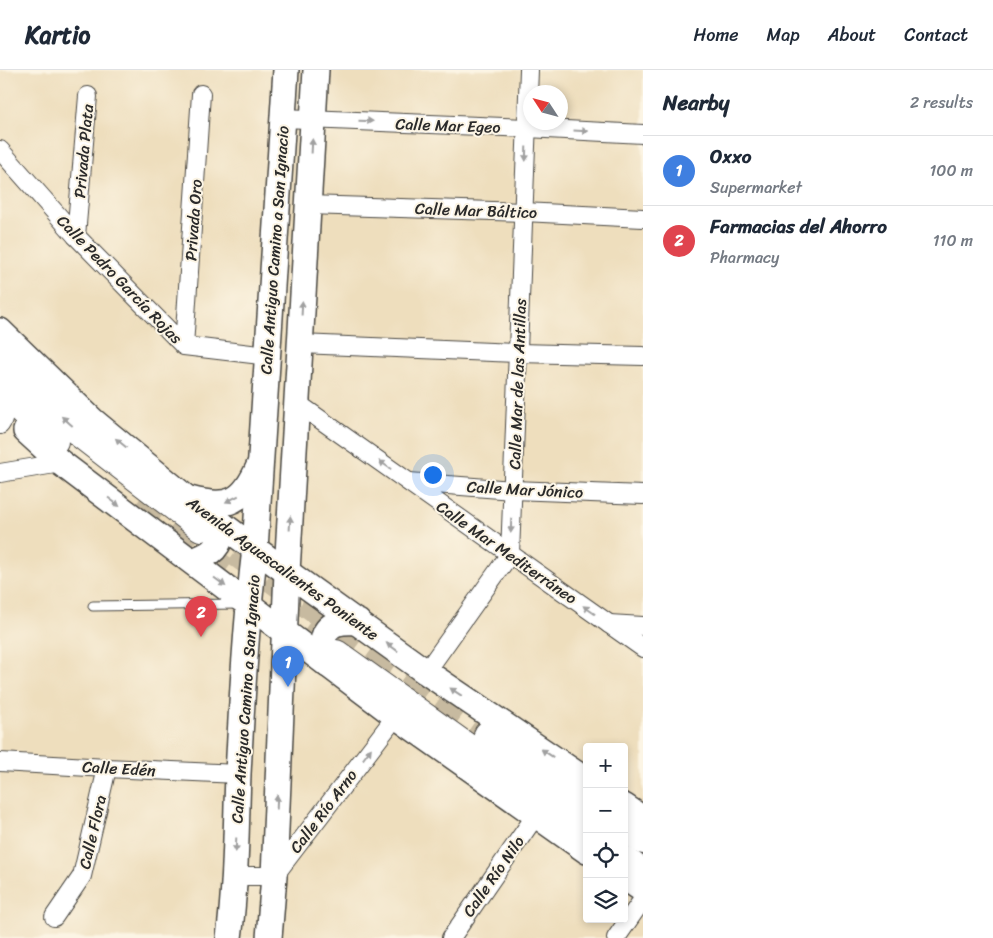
<!DOCTYPE html>
<html lang="en">
<head>
<meta charset="utf-8">
<style>
  body { margin:0; font-family:Sriracha,sans-serif; background:#f2f2f3; color:#1f2937 }
  .controls { position:absolute; right:15px; bottom:15px; display:grid; overflow:hidden; border-radius:5px; box-shadow:0 2px 8px #0003 }
  .controls button { width:45px; height:45px; display:grid; place-items:center; padding:0; border:0; border-bottom:1px solid #e0e1e3; background:#fff; color:#1f2937; font:25px sans-serif }
  .compass { position:absolute; left:523px; top:15px; width:45px; height:45px; border-radius:50%; background:#fff; box-shadow:0 2px 8px #0003; rotate:306deg }
  .you { position:absolute; left:432px; top:404px; width:18px; height:18px; margin:-12px; border:4px solid #fff; border-radius:50%; background:#1a73e8; box-shadow:0 0 0 8px #1a73e833 }
  .badge { display:grid; place-items:center; width:32px; height:32px; border-radius:50%; background:#0b8043; color:#fff; font-size:16px; font-weight:700 }
  .pin { position:absolute; translate:-50% -41px; filter:drop-shadow(0 1px 2px #0008) }
  .pin::after { content:''; position:absolute; top:26px; width:18px; height:15px; background:inherit; clip-path:polygon(0 0,100% 0,50% 100%) }
  .list { margin:0; padding:0; list-style:none }
  h2 { display:flex; justify-content:space-between; align-items:center; height:65px; margin:0; padding:0 20px; font-size:21px }
  h2 small { font-size:16px; font-weight:400; color:#747a83 }
  .list li { display:grid; grid-template-columns:32px 1fr auto; gap:15px; align-items:center; box-sizing:border-box; height:70px; padding:0 20px; border-top:1px solid #e0e1e3 }
  .list b { display:block; font-size:19px; white-space:nowrap }
  .list p { margin:0; font-size:16px; white-space:nowrap; color:#747a83 }
  .list em { font-size:16px; font-style:normal; color:#747a83 }
  .icon { flex:none; width:28px; height:28px; fill:none; stroke:currentColor; stroke-width:2; stroke-linecap:round; stroke-linejoin:round }
  .map { position:relative; flex:none; width:643px; height:868px; overflow:hidden }
  header { display:flex; align-items:center; gap:30px; box-sizing:border-box; height:70px; padding:0 25px; background:#fff; border-bottom:1px solid #e0e1e3 }
  header strong { font-size:24px }
  nav { display:flex; gap:28px; margin-inline-start:auto; font-size:18px }
  main { display:flex }
  aside { flex:1; background:#fff }
  .map>svg:first-child { display:block }
  .lines { fill:none; stroke-linecap:round; stroke-linejoin:round }
  .primary-tunnel { stroke:#c7baa0; stroke-width:28; stroke-dasharray:28 14; stroke-linecap:butt }
  .lane-casing { stroke:#484641; stroke-width:11 }
  .street-casing { stroke:#484641; stroke-width:20 }
  .secondary-casing { stroke:#484641; stroke-width:28 }
  .primary-casing { stroke:#484641; stroke-width:30 }
  .lane { stroke:#fff; stroke-width:9 }
  .street { stroke:#fff; stroke-width:18 }
  .secondary { stroke:#fff; stroke-width:25 }
  .primary { stroke:#fff; stroke-width:28 }
  .oneway { fill:#a0a0a0 }
  .labels { text-anchor:middle; stroke-width:4; stroke-linejoin:round; paint-order:stroke }
  .street-label { font-size:16px; fill:#2b2b2b; stroke:#fcf5e5 }
</style>
</head>
<body>
<header>
<strong>Kartio</strong>
<nav><a>Home</a><a>Map</a><a>About</a><a>Contact</a></nav>
</header>
<main>
<div class="map">
<svg width="643" height="868" viewBox="0 0 643 868">
  <rect width="100%" height="100%" fill="#fcf5e5"/>
  <filter id="ink" filterUnits="userSpaceOnUse"><feTurbulence type="fractalNoise" baseFrequency=".02" numOctaves="2"/><feDisplacementMap in="SourceGraphic" scale="10" xChannelSelector="R" yChannelSelector="G"/><feConvolveMatrix kernelMatrix="1 2 1 2 8 2 1 2 1" color-interpolation-filters="sRGB"/></filter>
  <filter id="wash" filterUnits="userSpaceOnUse"><feTurbulence type="fractalNoise" baseFrequency=".0096" numOctaves="4" result="noise"/><feDisplacementMap in="SourceGraphic" scale="20" xChannelSelector="R" yChannelSelector="G"/><feGaussianBlur stdDeviation="1.12" result="paint"/><feColorMatrix in="noise" values="0 0 0 0 0 0 0 0 0 0 0 0 0 0 0 0 0 1.4 0 .05"/><feComposite in="paint" operator="in"/></filter>
  <g filter="url(#wash)">
    <rect width="100%" height="100%" fill="#eedebd"/>
  </g>
  <g filter="url(#ink)">
    <g class="lines">
      <g class="primary-tunnel">
        <polyline points="136,434 336,584"/>
        <polyline points="201,457 488,665"/>
      </g>
      <defs>
        <polyline id="lane" points="93,536 238,534"/>
        <g id="street">
          <polyline points="283,48 527,58 643,64"/>
          <polyline points="0,80 76,166 184,276 268,286"/>
          <polyline points="308,135 523,142 643,148"/>
          <polyline points="76,166 88,26"/>
          <polyline points="300,274 518,283 643,286"/>
          <polyline points="184,276 201,24"/>
          <polyline points="297,333 643,578"/>
          <polyline points="0,355 3,350 1,338"/>
          <polyline points="0,403 61,393"/>
          <polyline points="409,412 513,420 643,425"/>
          <polyline points="609,554 643,556"/>
          <polyline points="426,602 510,484 529,0"/>
          <polyline points="0,692 107,698 238,704"/>
          <polyline points="235,806 274,806 396,646"/>
          <polyline points="54,847 82,806 107,698"/>
          <polyline points="451,868 536,745"/>
          <polyline points="616,868 643,829"/>
        </g>
        <g id="secondary">
          <polyline points="0,261 93,351 185,427 255,479 426,602 587,711"/>
          <polyline points="26,361 61,393 396,646 587,781"/>
          <path d="M190,429c38,10 53,4 69,-33"/>
          <path d="M192,491c20,-7 29,-13 31,-36"/>
          <path d="M328,595c-2,-8 -6,-16 -5,-24 3,-20 20,-20 35,-19"/>
          <polyline points="624,736 643,749"/>
          <polyline points="624,807 643,820"/>
          <path d="M229,868c7,-54 7,-109 9,-164 4,-75 8,-150 17,-225l31,-479"/>
          <polyline points="269,868 274,806 287,502 316,0"/>
        </g>
        <g id="primary">
          <polyline points="0,290 25,314 82,365 201,457"/>
          <polyline points="0,320 54,371"/>
          <polyline points="336,584 587,763"/>
          <polyline points="488,665 587,732"/>
          <polyline points="624,757 643,770"/>
          <polyline points="624,790 643,803"/>
        </g>
      </defs>
      <use href="#lane" class="lane-casing"/>
      <use href="#street" class="street-casing"/>
      <use href="#secondary" class="secondary-casing"/>
      <use href="#primary" class="primary-casing"/>
      <use href="#lane" class="lane"/>
      <use href="#street" class="street"/>
      <use href="#secondary" class="secondary"/>
      <use href="#primary" class="primary"/>
    </g>
    <defs><path id="oneway-solid" d="M-6-.8H1V-3.2L6.5 0L1 3.2V.8H-6Z" transform="scale(1.25)"/></defs>
    <g class="oneway">
      <use href="#oneway-solid" transform="translate(366 51) rotate(2)"/>
      <use href="#oneway-solid" transform="translate(581 61) rotate(3)"/>
      <use href="#oneway-solid" transform="translate(312 76) rotate(-87)"/>
      <use href="#oneway-solid" transform="translate(526 84) rotate(92)"/>
      <use href="#oneway-solid" transform="translate(302 238) rotate(-87)"/>
      <use href="#oneway-solid" transform="translate(67 351) rotate(-139)"/>
      <use href="#oneway-solid" transform="translate(121 373) rotate(-140)"/>
      <use href="#oneway-solid" transform="translate(385 395) rotate(-145)"/>
      <use href="#oneway-solid" transform="translate(232 429) rotate(154)"/>
      <use href="#oneway-solid" transform="translate(114 432) rotate(37)"/>
      <use href="#oneway-solid" transform="translate(290 453) rotate(-87)"/>
      <use href="#oneway-solid" transform="translate(511 456) rotate(92)"/>
      <use href="#oneway-solid" transform="translate(220 512) rotate(37)"/>
      <use href="#oneway-solid" transform="translate(589 540) rotate(-145)"/>
      <use href="#oneway-solid" transform="translate(392 577) rotate(-144)"/>
      <use href="#oneway-solid" transform="translate(456 622) rotate(-146)"/>
      <use href="#oneway-solid" transform="translate(547 683) rotate(-146)"/>
      <use href="#oneway-solid" transform="translate(367 684) rotate(-53)"/>
      <use href="#oneway-solid" transform="translate(277 732) rotate(-88)"/>
      <use href="#oneway-solid" transform="translate(236 775) rotate(92)"/>
    </g>
  </g>
  <g class="labels">
    <g class="street-label">
      <text transform="translate(448 55) rotate(2)" y="6">Calle Mar Egeo</text>
      <text transform="translate(83 81) rotate(-85)" y="6">Privada Plata</text>
      <text transform="translate(476 140) rotate(2)" y="6">Calle Mar Báltico</text>
      <text transform="translate(193 150) rotate(-86)" y="6">Privada Oro</text>
      <text transform="translate(274 180) rotate(-86)" y="6">Calle Antiguo Camino a San Ignacio</text>
      <text transform="translate(120 209) rotate(46)" y="6">Calle Pedro García Rojas</text>
      <text transform="translate(517 314) rotate(-88)" y="6">Calle Mar de las Antillas</text>
      <text transform="translate(525 419) rotate(3)" y="6">Calle Mar Jónico</text>
      <text transform="translate(507 482) rotate(35)" y="6">Calle Mar Mediterráneo</text>
      <text transform="translate(283 498) rotate(36)" y="6">Avenida Aguascalientes Poniente</text>
      <text transform="translate(245 629) rotate(-86)" y="6">Calle Antiguo Camino a San Ignacio</text>
      <text transform="translate(119 698) rotate(3)" y="6">Calle Edén</text>
      <text transform="translate(323 741) rotate(-53)" y="6">Calle Río Arno</text>
      <text transform="translate(92 762) rotate(-77)" y="6">Calle Flora</text>
      <text transform="translate(493 806) rotate(-55)" y="6">Calle Río Nilo</text>
    </g>
  </g>
</svg>
<div class="controls">
<button>+</button>
<button>−</button>
<button><svg class="icon" aria-label="locate" viewBox="0 0 24 24"><circle cx="12" cy="12" r="6"/><path d="M12 2v4M12 18v4M2 12h4M18 12h4"/></svg></button>
<button><svg class="icon" aria-label="layers" viewBox="0 0 24 24"><path d="M12 4l9 5-9 5-9-5zM3 14l9 5 9-5"/></svg></button>
</div>
<svg class="compass" viewBox="-18 -18 36 36"><path d="M0-13l5 13h-10z" fill="#e53935"/><path d="M0 13l5-13h-10z" fill="#747a83"/></svg>
<div class="you"></div>
<div class="pin badge" style="left:288px;top:617px;background:#3f7fe0">1</div>
<div class="pin badge" style="left:201px;top:567px;background:#e0444e">2</div>
</div>
<aside>
<h2>Nearby<small>2 results</small></h2>
<ul class="list">
<li><span class="badge" style="background:#3f7fe0">1</span><div><b>Oxxo</b><p>Supermarket</p></div><em>100 m</em></li>
<li><span class="badge" style="background:#e0444e">2</span><div><b>Farmacias del Ahorro</b><p>Pharmacy</p></div><em>110 m</em></li>
</ul>
</aside>
</main>
</body>
</html>
